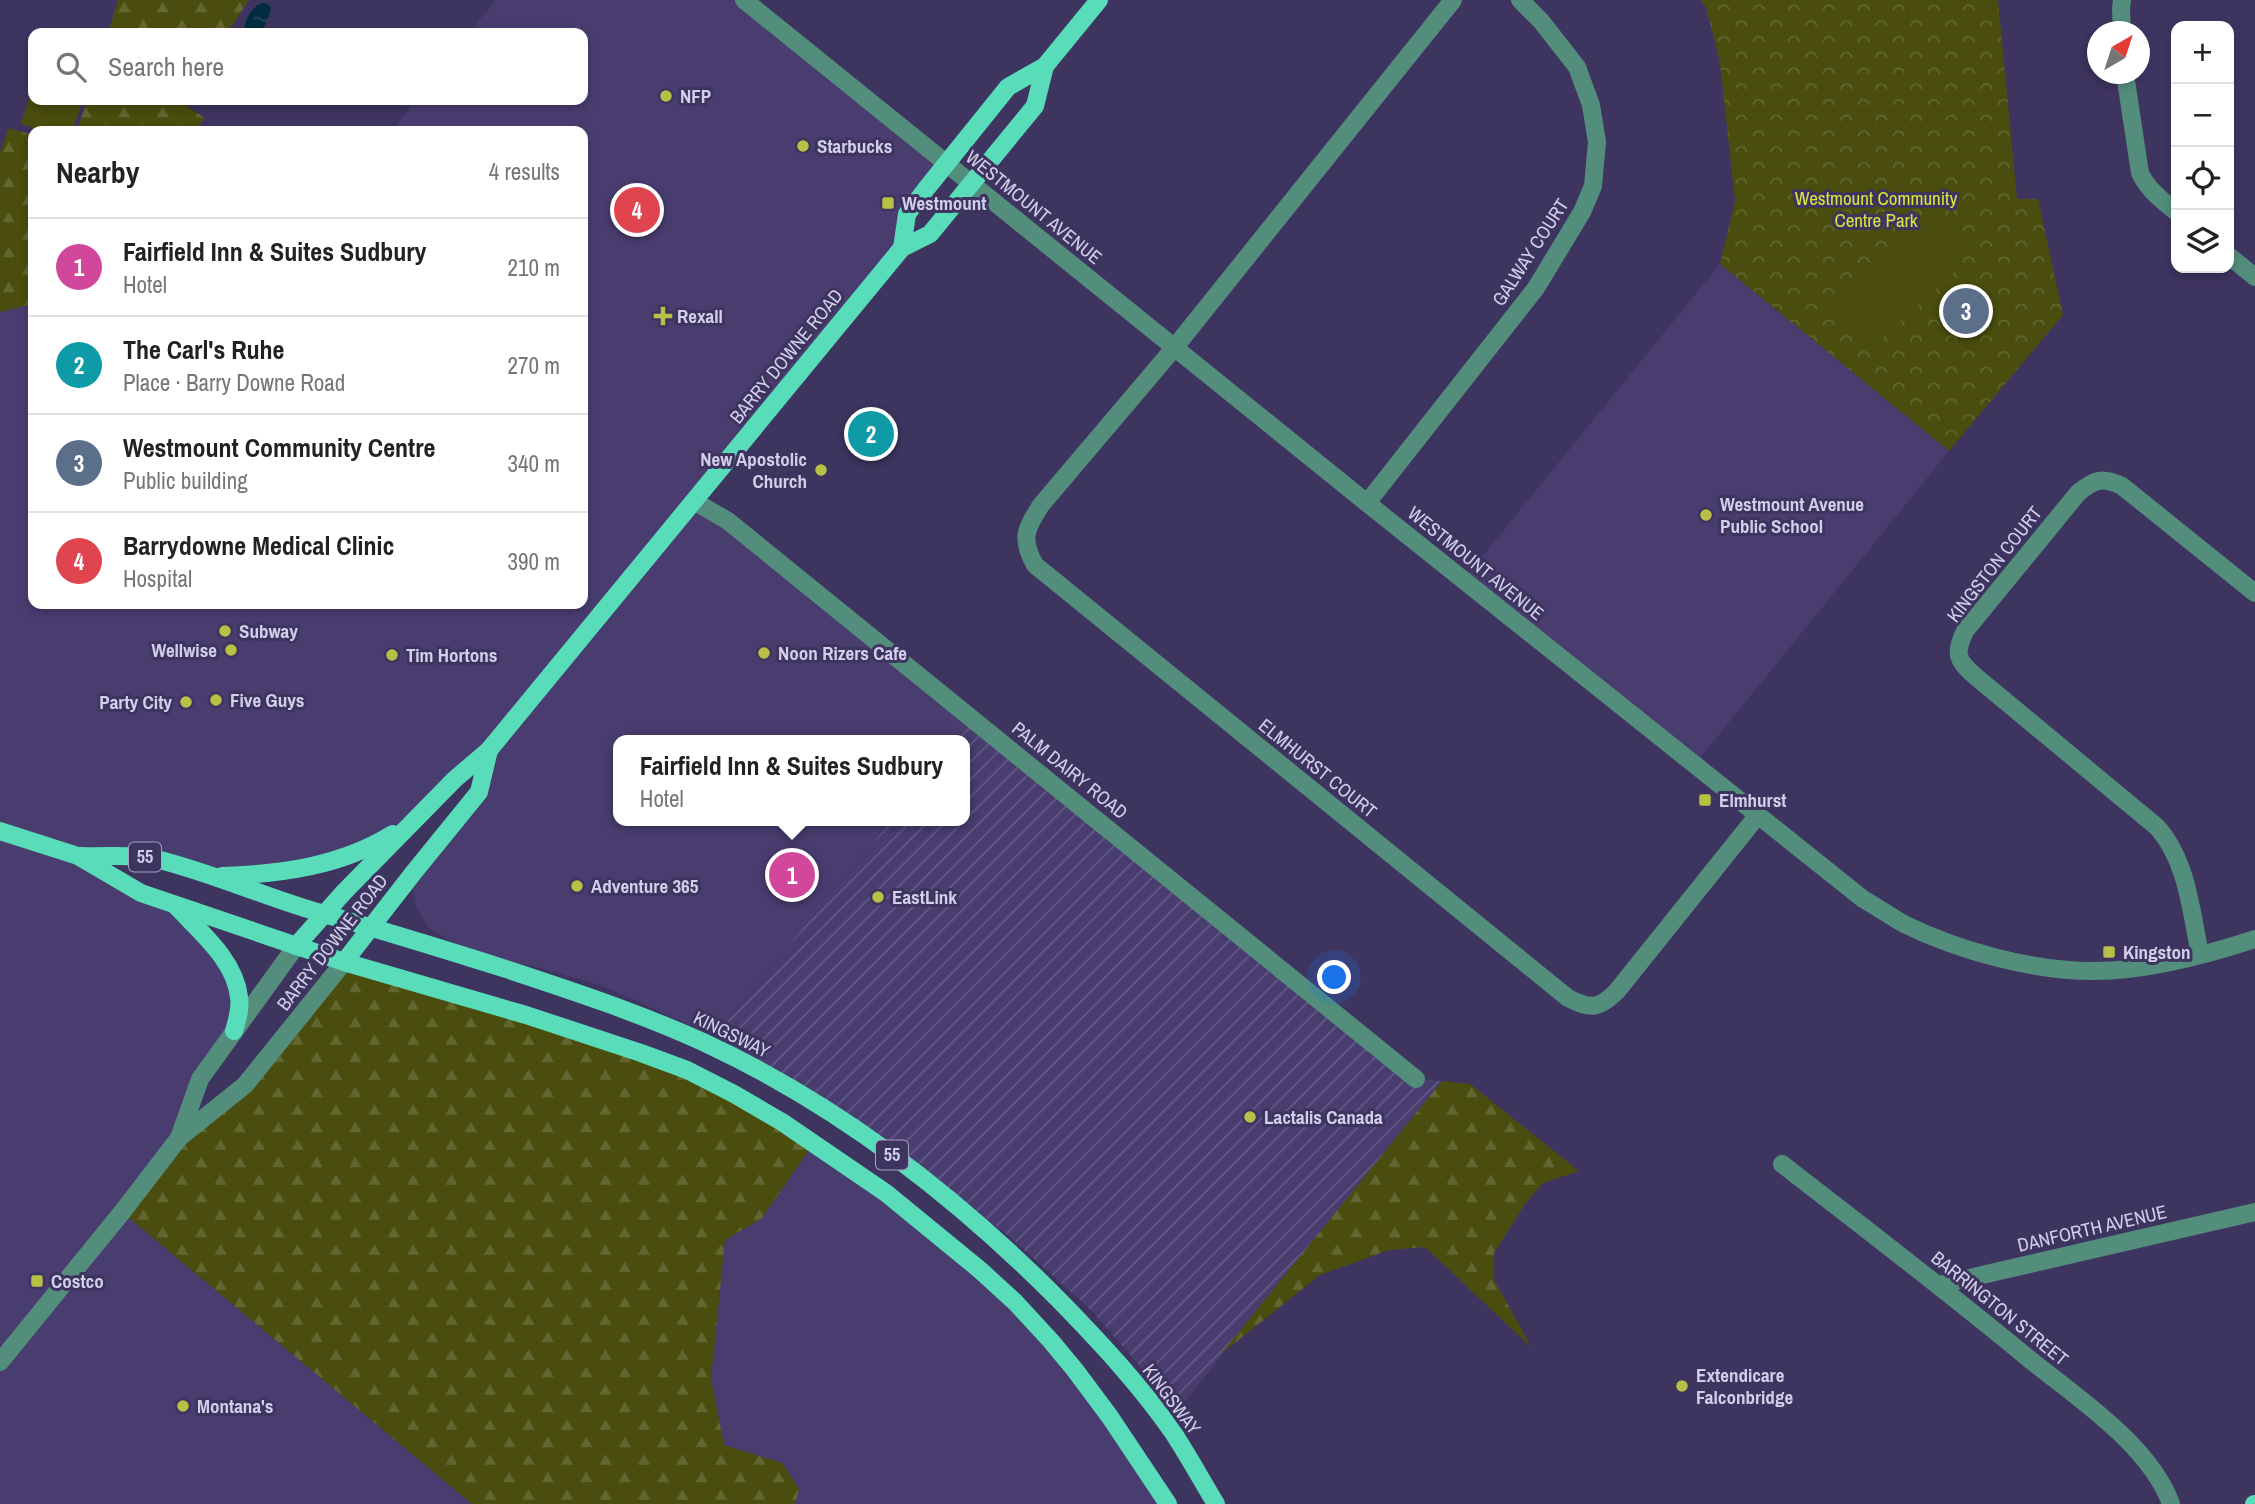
<!DOCTYPE html>
<html lang="en">
<head>
<meta charset="utf-8">
<style>
  body { margin:0; font-family:"Archivo Narrow",sans-serif; background:#f6f6f6; color:#222 }
  .controls { position:absolute; right:21px; top:21px; display:grid; overflow:hidden; border-radius:14px; box-shadow:0 4px 10px #0003 }
  .controls button { width:63px; height:63px; display:grid; place-items:center; padding:0; border:0; border-bottom:2px solid #e0e0e0; background:#fff; color:#222; font:35px sans-serif }
  .compass { position:absolute; left:2087px; top:21px; width:63px; height:63px; border-radius:50%; background:#fff; box-shadow:0 4px 10px #0003; rotate:39deg }
  .you { position:absolute; left:1335px; top:978px; width:24px; height:24px; margin:-18px; border:5px solid #fff; border-radius:50%; background:#1a73e8; box-shadow:0 0 0 10px #1a73e833 }
  .badge { display:grid; place-items:center; width:46px; height:46px; border-radius:50%; background:#1a73e8; color:#fff; font-size:23px; font-weight:700 }
  .pin { position:absolute; translate:-50% -50%; border:4px solid #fff; box-shadow:0 2px 7px #0006 }
  .popup { position:absolute; left:613px; top:735px; width:357px; height:91px; box-sizing:border-box; display:grid; place-content:center; border-radius:14px; background:#fff; filter:drop-shadow(0 2px 5px #0005); font-size:23px; white-space:nowrap; color:#767676 }
  .popup b { font-size:26px; color:#222 }
  .popup::after { content:''; position:absolute; left:50%; top:100%; margin-left:-14px; border:14px solid transparent; border-top-color:#fff }
  .list { margin:0; padding:0; list-style:none }
  h2 { display:flex; justify-content:space-between; align-items:center; height:91px; margin:0; padding:0 28px; font-size:30px }
  h2 small { font-size:23px; font-weight:400; color:#767676 }
  .list li { display:grid; grid-template-columns:46px 1fr auto; gap:21px; align-items:center; box-sizing:border-box; height:98px; padding:0 28px; border-top:2px solid #e0e0e0 }
  .list b { display:block; font-size:26px; white-space:nowrap }
  .list p { margin:0; font-size:23px; white-space:nowrap; color:#767676 }
  .list em { font-size:23px; font-style:normal; color:#767676 }
  .icon { flex:none; width:38px; height:38px; fill:none; stroke:currentColor; stroke-width:2; stroke-linecap:round; stroke-linejoin:round }
  .map { position:relative; flex:none; width:2255px; height:1504px; overflow:hidden }
  .search { position:absolute; background:#fff; box-shadow:0 4px 10px #0003; left:28px; top:28px; width:560px; height:77px; display:flex; align-items:center; gap:18px; box-sizing:border-box; padding:0 24px; border-radius:14px; color:#767676; font-size:26px }
  .panel { position:absolute; background:#fff; box-shadow:0 4px 10px #0003; left:28px; top:126px; width:560px; height:483px; border-radius:14px }
  .map>svg:first-child { display:block }
  .built { fill:#493d70 }
  .industrial { fill:url(#industrial-furrows) }
  .forest { fill:url(#forest-firs) }
  .park { fill:url(#park-crowns) }
  .pitch { fill:#4a4d0d }
  .water { fill:url(#water-ripples) }
  .lines { fill:none; stroke-linecap:round; stroke-linejoin:round }
  .minor { stroke:#538d7c; stroke-width:18 }
  .major { stroke:#58dcba; stroke-width:18 }
  .poi-dot { fill:#b9c046; stroke:#3e3460; stroke-width:2.5 }
  .labels { text-anchor:middle; stroke-width:6; stroke-linejoin:round; paint-order:stroke }
  .shield { fill:#3e3460; stroke:#a6a0c1; stroke-width:2 }
  .shield-label { font-size:18px; font-weight:bold; fill:#d3cfea }
  .poi-label { font-size:19px; font-weight:bold; fill:#d3cfea; stroke:#3e3460; text-anchor:start }
  .park-label { font-size:19px; fill:#dbe43d; stroke:#3e3460 }
  .street-label { font-size:19px; fill:#d3cfea; stroke:#3e3460 }
</style>
</head>
<body>
<div class="map">
<svg width="2255" height="1504" viewBox="0 0 2255 1504">
  <defs>
    <pattern id="industrial-furrows" width="10" height="10" patternUnits="userSpaceOnUse" patternTransform="scale(1.75)"><rect width="10" height="10" fill="#493d70"/><path d="M-1 1l2-2M0 10L10 0M9 11l2-2" fill="none" stroke="#625885"/></pattern>
    <pattern id="forest-firs" width="22" height="20" patternUnits="userSpaceOnUse" patternTransform="scale(1.75)"><rect width="22" height="20" fill="#4a4d0d"/><path d="M5 1l3.5 6h-7zM16 11l3.5 6h-7z" fill="#636630"/></pattern>
    <pattern id="park-crowns" width="20" height="18" patternUnits="userSpaceOnUse" patternTransform="scale(1.75)"><rect width="20" height="18" fill="#4a4d0d"/><path d="M2 6a3 3 0 1 1 6 0M12 15a3 3 0 1 1 6 0" fill="none" stroke="#636630"/></pattern>
    <pattern id="water-ripples" width="26" height="14" patternUnits="userSpaceOnUse" patternTransform="scale(1.75)"><rect width="26" height="14" fill="#002d41"/><path d="M2 4q2-2 4 0t4 0M15 11q2-2 4 0t4 0" fill="none" stroke="#244a5d"/></pattern>
  </defs>
  <rect width="100%" height="100%" fill="#3e3460"/>
  <g class="built">
    <polygon points="496,0 741,0 945,163 905,213 902,248 697,495 975,719 958,740 619,740 619,821 891,821 714,1036 605,987 534,966 471,956 428,927 417,908 413,890 415,872 480,793 488,750 387,838 248,875 153,858 80,856 173,905 216,952 232,988 234,1031 179,1138 122,1212 472,1504 0,1504 0,312 33,304 33,604 583,604 583,131 391,131 416,100 583,100 583,33 469,33"/>
    <polygon points="1720,264 1949,451 1696,763 1464,579"/>
    <polygon points="813,1144 1014,1302 1166,1504 795,1504 799,1489 782,1463 724,1445 711,1379 725,1240 762,1218"/>
  </g>
  <polygon class="industrial" points="975,719 1419,1079 1442,1081 1178,1410 1092,1311 1010,1237 939,1180 793,1079 714,1036 891,821 965,821 965,740 958,740"/>
  <g class="forest">
    <polygon points="118,0 249,0 227,33 108,33"/>
    <polygon points="87,100 183,100 182,103 205,118 195,131 77,131"/>
    <polygon points="9,128 33,135 33,304 0,312 0,152"/>
    <polygon points="344,962 640,1055 813,1144 762,1218 725,1240 711,1379 724,1445 782,1463 799,1489 795,1504 472,1504 122,1212 179,1138 246,1086"/>
    <polygon points="1442,1081 1470,1084 1579,1171 1543,1183 1525,1204 1494,1253 1493,1278 1532,1348 1425,1247 1389,1250 1320,1275 1221,1354"/>
  </g>
  <polygon class="park" points="1701,0 1998,0 2017,199 2038,199 2063,315 1949,451 1720,264 1735,201 1720,63 1706,7"/>
  <g class="pitch">
    <polygon points="33,85 33,100 83,100 72,131 42,131 21,124"/>
    <path d="M1929,215c8,7 34,31 35,41 0,5 -2,7 -4,11l-83,76 -7,2 -8,-4 -29,-31 -1,-10 3,-7 85,-77z"/>
  </g>
  <path class="water" d="M262,3h4l5,4c-1,8 -6,20 -11,26h-12l-4,-5c2,-10 8,-21 18,-25z"/>
  <g class="lines">
    <g class="minor">
      <path d="M744,0l623,503 496,396c14,8 27,17 41,25 55,27 128,47 190,47 51,0 112,-16 161,-32"/>
      <path d="M1453,0l-278,347 -134,158c-15,24 -21,33 -6,60l533,433c22,11 30,12 49,-7l141,-176"/>
      <polyline points="2122,32 2121,9 2122,0"/>
      <path d="M2125,74l15,99c8,17 22,27 36,39"/>
      <polyline points="2229,256 2255,277"/>
      <polyline points="694,501 728,521 1416,1079"/>
      <polyline points="1367,503 1536,288 1582,212 1593,186 1597,142 1591,105 1577,67 1541,21 1520,0"/>
      <path d="M2200,954c-9,-43 -13,-94 -43,-127l-182,-151c-18,-16 -21,-22 -10,-45l113,-138c17,-14 24,-16 44,-7l133,107"/>
      <polyline points="179,1138 200,1079 296,946"/>
      <path d="M1782,1164c83,64 165,127 246,194 48,39 122,87 143,146"/>
      <polyline points="1939,1285 2255,1212"/>
      <polyline points="0,1362 123,1211 179,1138 245,1085 344,962"/>
    </g>
    <g class="major">
      <polyline points="902,248 907,214 926,189 1008,87 1045,66 1099,0"/>
      <polyline points="0,831 78,856 141,893 344,962 526,1015 641,1053 687,1070 734,1094 782,1122 886,1193 980,1270 1015,1302 1051,1341 1075,1370 1110,1417 1168,1504"/>
      <path d="M82,856c21,1 55,-2 74,3 57,14 111,39 168,55 61,17 122,36 182,55 67,22 133,44 197,73 134,62 253,154 356,258 41,42 82,86 115,134 15,23 28,47 42,70"/>
      <path d="M222,876c60,-2 119,-10 171,-42"/>
      <path d="M176,906c24,26 59,54 63,91 2,12 -2,23 -5,34"/>
      <polyline points="296,946 344,892 455,779 489,750 902,248 930,234 1035,106 1045,66"/>
      <polyline points="344,962 414,872 479,792 489,750"/>
      <polyline points="2254,1504 2255,1504"/>
    </g>
  </g>
  <g class="poi-dot">
    <circle cx="666" cy="96" r="7"/>
    <circle cx="803" cy="146" r="7"/>
    <rect x="881" y="196" width="14" height="14" rx="3.5"/>
    <path d="M659.5 305.5h7v7h7v7h-7v7h-7v-7h-7v-7h7z"/>
    <circle cx="821" cy="470" r="7"/>
    <circle cx="1706" cy="515" r="7"/>
    <circle cx="225" cy="631" r="7"/>
    <circle cx="231" cy="650" r="7"/>
    <circle cx="764" cy="653" r="7"/>
    <circle cx="392" cy="655" r="7"/>
    <circle cx="216" cy="700" r="7"/>
    <circle cx="186" cy="702" r="7"/>
    <rect x="1698" y="793" width="14" height="14" rx="3.5"/>
    <circle cx="577" cy="886" r="7"/>
    <circle cx="878" cy="897" r="7"/>
    <rect x="2102" y="945" width="14" height="14" rx="3.5"/>
    <circle cx="1250" cy="1117" r="7"/>
    <rect x="30" y="1274" width="14" height="14" rx="3.5"/>
    <circle cx="1682" cy="1386" r="7"/>
    <circle cx="183" cy="1406" r="7"/>
  </g>
  <g class="labels">
    <g class="shield">
      <rect x="129" y="842.5" width="32" height="29" rx="5"/>
      <rect x="876" y="1140.5" width="32" height="29" rx="5"/>
    </g>
    <g class="shield-label">
      <text x="145" y="863">55</text>
      <text x="892" y="1161">55</text>
    </g>
    <g class="poi-label">
      <text x="680" y="103">NFP</text>
      <text x="817" y="153">Starbucks</text>
      <text x="902" y="210">Westmount</text>
      <text x="677" y="323">Rexall</text>
      <text x="807" y="466" text-anchor="end">New Apostolic<tspan x="807" dy="22">Church</tspan></text>
      <text x="1720" y="511">Westmount Avenue<tspan x="1720" dy="22">Public School</tspan></text>
      <text x="239" y="638">Subway</text>
      <text x="217" y="657" text-anchor="end">Wellwise</text>
      <text x="778" y="660">Noon Rizers Cafe</text>
      <text x="406" y="662">Tim Hortons</text>
      <text x="230" y="707">Five Guys</text>
      <text x="172" y="709" text-anchor="end">Party City</text>
      <text x="1719" y="807">Elmhurst</text>
      <text x="591" y="893">Adventure 365</text>
      <text x="892" y="904">EastLink</text>
      <text x="2123" y="959">Kingston</text>
      <text x="1264" y="1124">Lactalis Canada</text>
      <text x="51" y="1288">Costco</text>
      <text x="1696" y="1382">Extendicare<tspan x="1696" dy="22">Falconbridge</tspan></text>
      <text x="197" y="1413">Montana's</text>
    </g>
    <g class="park-label">
      <text x="1876" y="205">Westmount Community<tspan x="1876" dy="22">Centre Park</tspan></text>
    </g>
    <g class="street-label">
      <text transform="translate(1034 207) rotate(39)" y="7">WESTMOUNT AVENUE</text>
      <text transform="translate(1530 252) rotate(-57)" y="7">GALWAY COURT</text>
      <text transform="translate(786 356) rotate(-51)" y="7">BARRY DOWNE ROAD</text>
      <text transform="translate(1476 563) rotate(39)" y="7">WESTMOUNT AVENUE</text>
      <text transform="translate(1994 564) rotate(-52)" y="7">KINGSTON COURT</text>
      <text transform="translate(1318 768) rotate(39)" y="7">ELMHURST COURT</text>
      <text transform="translate(1070 770) rotate(39)" y="7">PALM DAIRY ROAD</text>
      <text transform="translate(332 942) rotate(-52)" y="7">BARRY DOWNE ROAD</text>
      <text transform="translate(732 1034) rotate(26)" y="7">KINGSWAY</text>
      <text transform="translate(2092 1228) rotate(-13)" y="7">DANFORTH AVENUE</text>
      <text transform="translate(2000 1308) rotate(39)" y="7">BARRINGTON STREET</text>
      <text transform="translate(1172 1399) rotate(53)" y="7">KINGSWAY</text>
    </g>
  </g>
</svg>
<div class="controls">
<button>+</button>
<button>−</button>
<button><svg class="icon" aria-label="locate" viewBox="0 0 24 24"><circle cx="12" cy="12" r="6"/><path d="M12 2v4M12 18v4M2 12h4M18 12h4"/></svg></button>
<button><svg class="icon" aria-label="layers" viewBox="0 0 24 24"><path d="M12 4l9 5-9 5-9-5zM3 14l9 5 9-5"/></svg></button>
</div>
<svg class="compass" viewBox="-18 -18 36 36"><path d="M0-13l5 13h-10z" fill="#e53935"/><path d="M0 13l5-13h-10z" fill="#767676"/></svg>
<div class="you"></div>
<div class="pin badge" style="left:792px;top:875px;background:#d1479c">1</div>
<div class="popup"><b>Fairfield Inn &amp; Suites Sudbury</b>Hotel</div>
<div class="pin badge" style="left:871px;top:434px;background:#0f9aa8">2</div>
<div class="pin badge" style="left:1966px;top:311px;background:#5c6f8a">3</div>
<div class="pin badge" style="left:637px;top:210px;background:#e0444e">4</div>
<div class="search"><svg class="icon" aria-label="search" viewBox="0 0 24 24"><circle cx="10" cy="10" r="6"/><path d="M15 15l6 6"/></svg>Search here</div>
<section class="panel">
<h2>Nearby<small>4 results</small></h2>
<ul class="list">
<li><span class="badge" style="background:#d1479c">1</span><div><b>Fairfield Inn &amp; Suites Sudbury</b><p>Hotel</p></div><em>210 m</em></li>
<li><span class="badge" style="background:#0f9aa8">2</span><div><b>The Carl's Ruhe</b><p>Place · Barry Downe Road</p></div><em>270 m</em></li>
<li><span class="badge" style="background:#5c6f8a">3</span><div><b>Westmount Community Centre</b><p>Public building</p></div><em>340 m</em></li>
<li><span class="badge" style="background:#e0444e">4</span><div><b>Barrydowne Medical Clinic</b><p>Hospital</p></div><em>390 m</em></li>
</ul>
</section>
</div>
</body>
</html>
